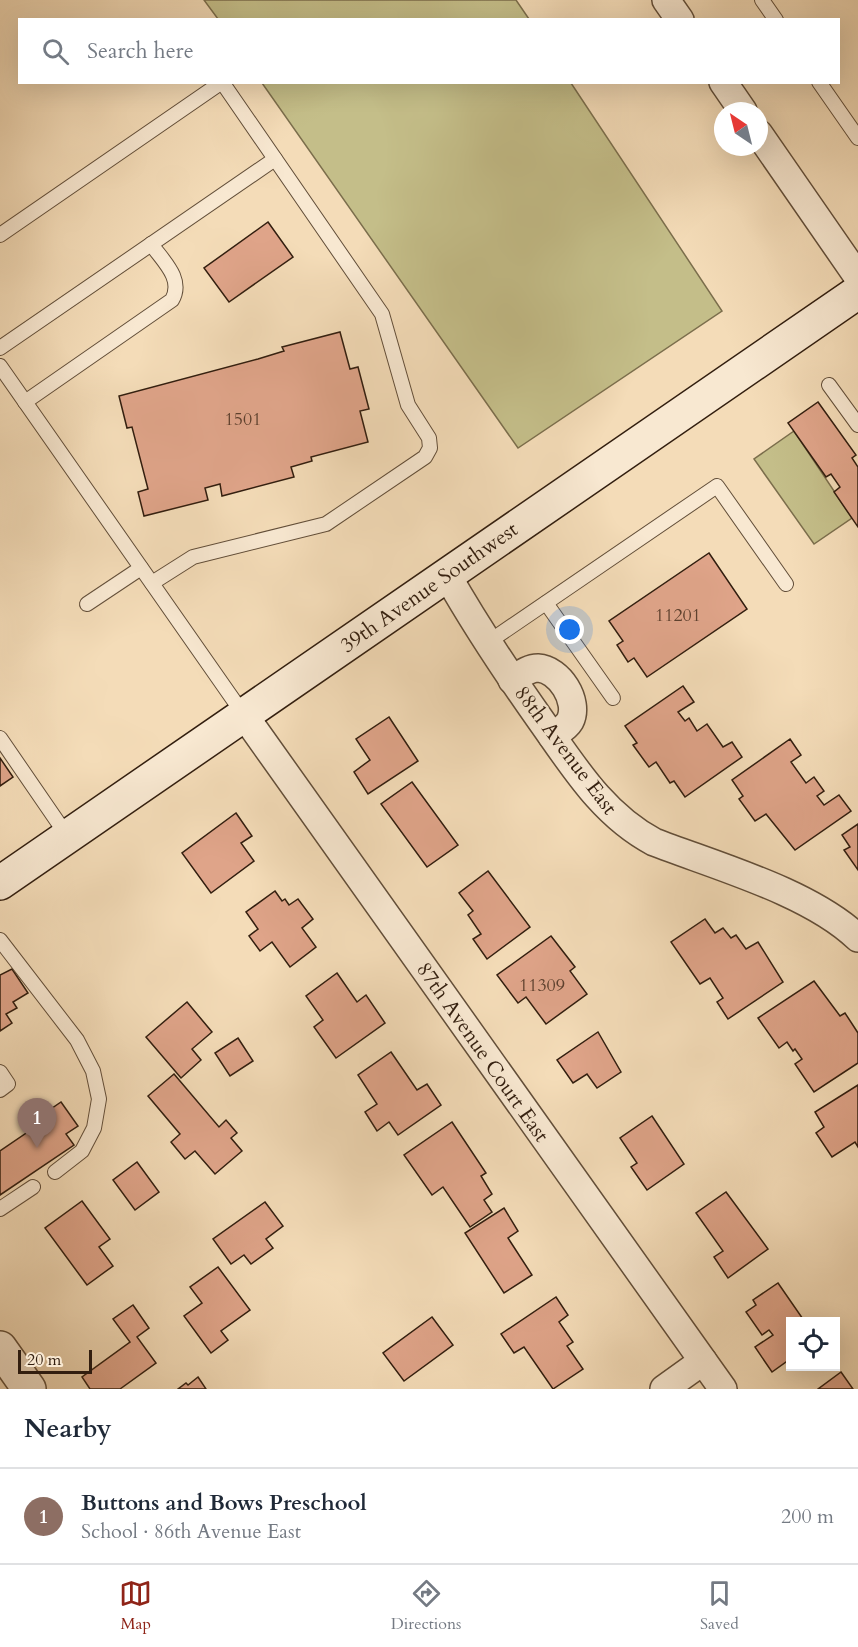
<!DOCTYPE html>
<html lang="en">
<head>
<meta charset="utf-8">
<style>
  body { margin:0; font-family:Cardo,serif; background:#f2f2f3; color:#1f2937 }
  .controls { position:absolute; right:18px; bottom:18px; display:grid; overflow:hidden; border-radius:0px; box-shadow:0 6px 24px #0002 }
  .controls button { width:54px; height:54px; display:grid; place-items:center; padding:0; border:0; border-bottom:2px solid #e0e1e3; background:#fff; color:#1f2937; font:30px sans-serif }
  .compass { position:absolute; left:714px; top:102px; width:54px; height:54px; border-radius:50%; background:#fff; box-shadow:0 6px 24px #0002; rotate:325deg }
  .scale { position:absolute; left:18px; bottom:15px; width:74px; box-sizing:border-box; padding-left:6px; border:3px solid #321e0f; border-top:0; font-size:16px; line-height:21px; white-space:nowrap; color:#321e0f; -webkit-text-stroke:4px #f8e8d1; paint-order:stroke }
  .you { position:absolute; left:570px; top:630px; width:21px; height:21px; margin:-15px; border:4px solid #fff; border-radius:50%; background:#1a73e8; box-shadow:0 0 0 9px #1a73e833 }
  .badge { display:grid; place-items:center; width:39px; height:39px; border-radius:50%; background:#8f2418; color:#fff; font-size:20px; font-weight:700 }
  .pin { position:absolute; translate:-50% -50px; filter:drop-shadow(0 2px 3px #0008) }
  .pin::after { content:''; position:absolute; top:32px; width:21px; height:18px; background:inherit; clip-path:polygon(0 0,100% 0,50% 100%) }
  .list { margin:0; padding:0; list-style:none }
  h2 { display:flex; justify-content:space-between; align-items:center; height:78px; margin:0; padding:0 24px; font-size:26px }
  h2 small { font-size:20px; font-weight:400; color:#747a83 }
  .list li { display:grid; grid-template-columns:39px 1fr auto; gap:18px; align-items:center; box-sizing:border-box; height:96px; padding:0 24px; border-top:2px solid #e0e1e3 }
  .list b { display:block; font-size:22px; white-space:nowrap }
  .list p { margin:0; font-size:20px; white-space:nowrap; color:#747a83 }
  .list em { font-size:20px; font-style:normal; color:#747a83 }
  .icon { flex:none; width:33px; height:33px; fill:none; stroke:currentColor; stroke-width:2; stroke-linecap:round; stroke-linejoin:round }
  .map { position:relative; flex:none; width:858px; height:1389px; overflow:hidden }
  .search { position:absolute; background:#fff; box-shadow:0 6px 24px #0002; left:18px; right:18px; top:18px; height:66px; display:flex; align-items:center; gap:15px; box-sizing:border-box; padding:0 21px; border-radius:0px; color:#747a83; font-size:22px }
  .sheet { height:174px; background:#fff }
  nav { display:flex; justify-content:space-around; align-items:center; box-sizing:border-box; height:84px; border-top:2px solid #e0e1e3; background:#fff; font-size:16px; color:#747a83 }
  nav a { display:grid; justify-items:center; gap:3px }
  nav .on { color:#8f2418 }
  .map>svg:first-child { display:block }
  .green { fill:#c4be89; stroke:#7b6e4c; stroke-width:1.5 }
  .building { fill:#dfa489; stroke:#321e0f; stroke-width:1.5 }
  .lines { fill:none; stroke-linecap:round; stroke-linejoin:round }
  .service-casing { stroke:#624e39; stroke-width:16 }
  .minor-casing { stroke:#624e39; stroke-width:30 }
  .tertiary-casing { stroke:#624e39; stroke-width:36 }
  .secondary-casing { stroke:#321e0f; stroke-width:36 }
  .service { stroke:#f8e8d1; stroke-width:14 }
  .minor { stroke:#f8e8d1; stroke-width:27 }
  .tertiary { stroke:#f8e8d1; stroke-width:33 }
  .secondary { stroke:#f8e8d1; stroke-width:33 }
  .labels { text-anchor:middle; stroke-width:4.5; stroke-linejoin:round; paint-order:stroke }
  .number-label { font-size:18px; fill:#5d402e }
  .street-label { font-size:21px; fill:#321e0f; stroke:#f8e8d1 }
</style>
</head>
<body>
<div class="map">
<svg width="858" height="1389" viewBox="0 0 858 1389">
  <rect width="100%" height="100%" fill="#f4dcb8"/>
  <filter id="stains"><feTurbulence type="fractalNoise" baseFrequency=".00333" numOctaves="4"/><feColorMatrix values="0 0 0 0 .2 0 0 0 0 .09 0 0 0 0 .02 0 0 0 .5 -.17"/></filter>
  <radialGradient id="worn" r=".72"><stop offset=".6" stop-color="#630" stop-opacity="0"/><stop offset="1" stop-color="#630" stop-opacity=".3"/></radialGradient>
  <g class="green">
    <polygon points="204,0 516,0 529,19 218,19"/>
    <polygon points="262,83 571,83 722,311 518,448"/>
    <polygon points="794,431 852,518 814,544 754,459"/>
  </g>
  <g class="building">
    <polygon points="268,222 293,257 229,302 204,268"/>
    <polygon points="340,332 350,369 358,367 369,409 360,411 368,442 311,457 312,461 291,467 294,477 222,496 220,484 205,488 208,500 144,516 138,492 148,489 132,427 127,428 119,396 258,359 284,351 282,347"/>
    <polygon points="818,402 856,455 852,458 858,467 858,527 834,492 840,487 831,474 826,477 788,423"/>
    <polygon points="709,553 747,609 647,677 634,658 628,662 617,645 623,641 609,621"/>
    <polygon points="683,686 694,702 678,712 685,721 689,718 697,731 707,724 723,747 732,742 742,757 685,797 674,781 670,783 656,762 649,767 633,745 637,743 625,726"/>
    <polygon points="389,717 418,761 368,794 354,772 370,760 356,739"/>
    <polygon points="790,739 801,755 791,762 806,783 814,777 824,791 817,796 824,805 839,795 851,811 795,850 766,814 755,821 739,799 743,796 732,780"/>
    <polygon points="0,758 13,777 0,786"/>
    <polygon points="412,782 458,845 427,867 381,804"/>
    <polygon points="236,813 252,836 241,843 254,861 211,893 182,853"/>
    <polygon points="858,824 858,870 844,850 850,847 842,835"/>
    <polygon points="488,871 530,927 487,959 473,939 481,934 468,915 473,911 459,893"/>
    <polygon points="275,891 282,901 285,899 289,905 298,899 313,919 302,928 316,947 290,967 272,942 260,951 249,936 258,929 246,912"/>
    <polygon points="705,919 715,933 723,928 731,938 736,935 746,949 758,942 783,982 728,1019 717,1002 723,998 710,978 700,984 671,942"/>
    <polygon points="551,936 575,967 570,971 587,994 546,1024 526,997 518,1003 497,975"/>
    <polygon points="12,969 28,993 13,1002 17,1008 6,1014 12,1023 0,1031 0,975"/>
    <polygon points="337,973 357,1002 366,995 385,1023 336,1058 314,1027 323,1020 306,996"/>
    <polygon points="814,981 840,1016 845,1013 858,1033 858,1063 814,1092 795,1064 802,1059 795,1049 793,1051 787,1042 779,1048 758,1018"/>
    <polygon points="187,1002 212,1032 192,1049 201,1060 181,1078 146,1037"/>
    <polygon points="598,1032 621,1072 597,1088 587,1074 573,1083 557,1060"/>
    <polygon points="238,1038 253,1061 230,1076 215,1053"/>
    <polygon points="391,1052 417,1090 427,1084 441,1105 398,1135 389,1122 377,1131 365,1112 377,1104 358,1075"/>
    <polygon points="174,1074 219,1127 226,1120 237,1133 231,1138 242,1151 215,1174 195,1151 185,1159 171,1142 180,1134 148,1096"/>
    <polygon points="858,1085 858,1147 855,1142 832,1157 816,1133 824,1127 815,1112"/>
    <polygon points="61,1102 78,1126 66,1134 74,1145 0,1195 0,1151 35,1127 32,1122"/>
    <polygon points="652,1116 684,1164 647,1190 631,1167 637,1163 620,1138"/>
    <polygon points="452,1122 486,1173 481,1176 492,1194 484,1200 492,1212 470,1227 443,1187 432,1195 404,1155"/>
    <polygon points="137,1162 159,1192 135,1210 113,1180"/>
    <polygon points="726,1192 768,1249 728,1278 714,1257 723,1251 696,1213"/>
    <polygon points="82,1201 110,1239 99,1247 113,1266 87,1285 45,1228"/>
    <polygon points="265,1202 283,1226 266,1239 273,1248 251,1264 244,1255 231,1264 213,1239"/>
    <polygon points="504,1208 518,1231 508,1238 532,1275 504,1293 465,1233"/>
    <polygon points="218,1267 250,1310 221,1331 228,1340 211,1353 184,1316 202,1303 190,1287"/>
    <polygon points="778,1283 805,1322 790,1322 790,1359 772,1372 755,1347 773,1335 769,1330 762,1335 746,1312 756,1305 753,1300"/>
    <polygon points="556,1297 568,1315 559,1322 573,1342 567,1346 583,1369 553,1389 524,1347 514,1353 501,1334"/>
    <polygon points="133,1305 149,1328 137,1337 156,1363 120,1389 90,1389 82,1377 130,1342 113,1319"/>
    <polygon points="432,1317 453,1345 404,1381 383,1353"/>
    <polygon points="841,1372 853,1389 818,1389"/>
    <polygon points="198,1377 206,1389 178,1389 186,1383 188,1385"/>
  </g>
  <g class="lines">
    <defs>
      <g id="service">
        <polyline points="762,0 776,20"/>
        <polyline points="819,82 858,138"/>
        <polyline points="0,235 222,82"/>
        <polyline points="0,348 275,159"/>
        <polyline points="0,366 244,715"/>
        <polyline points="829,385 858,425"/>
        <path d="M25,402l147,-102c12,-21 -9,-39 -21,-56"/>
        <polyline points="152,583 193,557 326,524 425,457 430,448 429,438 408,405 382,314 222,82"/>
        <polyline points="546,603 613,698"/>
        <polyline points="87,604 141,568"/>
        <polyline points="487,643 717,486 786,584"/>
        <polyline points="0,738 68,837"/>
        <polyline points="0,940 77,1040 93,1071 99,1099 94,1128 82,1151 55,1172"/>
        <polyline points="0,1072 8,1084 0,1090"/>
        <polyline points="0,1209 33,1187"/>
      </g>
      <g id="minor">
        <polyline points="666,0 680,20"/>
        <polyline points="723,82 743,111"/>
        <polyline points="759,134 858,277"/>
        <path d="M447,575c29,51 61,99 95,147 32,45 61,93 112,120 62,24 156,50 204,96"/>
        <path d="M512,680c8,-5 16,-12 26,-12 21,1 42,33 32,53 -4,7 -12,11 -18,15"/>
        <polyline points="244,715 723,1389"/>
        <polyline points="664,1389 703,1361"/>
      </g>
      <polyline id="tertiary" points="0,1348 29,1389"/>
      <polyline id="secondary" points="0,883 858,292"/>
    </defs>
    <use href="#service" class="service-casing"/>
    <use href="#minor" class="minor-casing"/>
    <use href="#tertiary" class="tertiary-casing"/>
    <use href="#secondary" class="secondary-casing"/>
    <use href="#service" class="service"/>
    <use href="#minor" class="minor"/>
    <use href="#tertiary" class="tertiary"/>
    <use href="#secondary" class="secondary"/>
  </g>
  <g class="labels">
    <g class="number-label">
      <text x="243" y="425">1501</text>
      <text x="678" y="621">11201</text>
      <text x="542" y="991">11309</text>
    </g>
    <g class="street-label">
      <text transform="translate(429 587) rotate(-35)" y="7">39th Avenue Southwest</text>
      <text transform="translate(566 750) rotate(53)" y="7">88th Avenue East</text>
      <text transform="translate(483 1052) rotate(55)" y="7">87th Avenue Court East</text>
    </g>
  </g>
  <rect width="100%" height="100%" filter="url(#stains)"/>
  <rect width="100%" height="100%" fill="url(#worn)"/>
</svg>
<div class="controls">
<button><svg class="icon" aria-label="locate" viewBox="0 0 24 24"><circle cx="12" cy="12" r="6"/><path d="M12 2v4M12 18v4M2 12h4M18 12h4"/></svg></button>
</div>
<svg class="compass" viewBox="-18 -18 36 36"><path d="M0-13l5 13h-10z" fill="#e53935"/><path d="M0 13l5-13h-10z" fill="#747a83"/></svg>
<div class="scale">20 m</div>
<div class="you"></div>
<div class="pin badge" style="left:37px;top:1148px;background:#8d6e63">1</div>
<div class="search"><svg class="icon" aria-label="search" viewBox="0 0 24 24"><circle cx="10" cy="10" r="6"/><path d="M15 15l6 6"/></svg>Search here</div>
</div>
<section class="sheet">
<h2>Nearby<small></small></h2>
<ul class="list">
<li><span class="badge" style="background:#8d6e63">1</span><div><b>Buttons and Bows Preschool</b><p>School · 86th Avenue East</p></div><em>200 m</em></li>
</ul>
</section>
<nav>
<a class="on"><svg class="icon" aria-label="map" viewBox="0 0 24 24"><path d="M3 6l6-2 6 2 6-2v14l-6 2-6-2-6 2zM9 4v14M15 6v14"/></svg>Map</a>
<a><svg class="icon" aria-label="directions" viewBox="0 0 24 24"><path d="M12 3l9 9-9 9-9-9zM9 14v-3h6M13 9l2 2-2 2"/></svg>Directions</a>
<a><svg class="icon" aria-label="saved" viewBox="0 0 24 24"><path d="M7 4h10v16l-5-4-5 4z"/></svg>Saved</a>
</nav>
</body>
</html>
